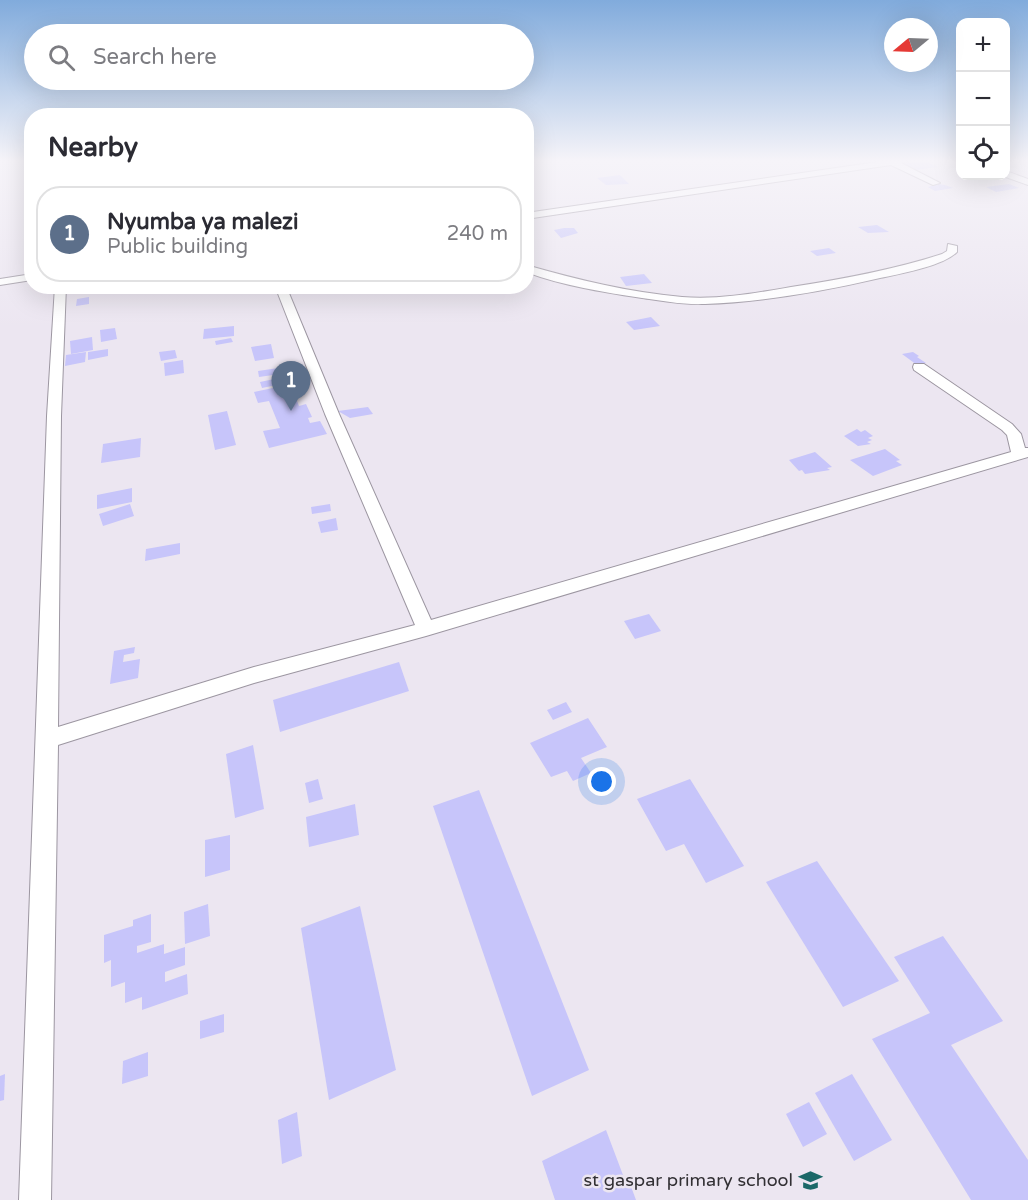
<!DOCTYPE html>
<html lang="en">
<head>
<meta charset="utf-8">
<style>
  body { margin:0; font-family:"Varela Round",sans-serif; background:#f2f2f3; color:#2b2b33 }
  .controls { position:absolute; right:18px; top:18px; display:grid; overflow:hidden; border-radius:12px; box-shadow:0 6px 24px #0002 }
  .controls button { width:54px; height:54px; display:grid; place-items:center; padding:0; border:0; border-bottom:2px solid #e1e1e2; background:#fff; color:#2b2b33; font:30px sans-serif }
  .compass { position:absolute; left:884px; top:18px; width:54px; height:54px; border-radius:50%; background:#fff; box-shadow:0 6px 24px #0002; rotate:251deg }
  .you { position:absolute; left:602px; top:782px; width:21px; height:21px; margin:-15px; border:4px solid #fff; border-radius:50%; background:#1a73e8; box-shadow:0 0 0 9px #1a73e833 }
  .badge { display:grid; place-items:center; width:39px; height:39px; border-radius:50%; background:#1b6868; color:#fff; font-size:20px; font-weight:700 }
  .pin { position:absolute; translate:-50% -50px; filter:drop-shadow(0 2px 3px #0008) }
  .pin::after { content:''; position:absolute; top:32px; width:21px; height:18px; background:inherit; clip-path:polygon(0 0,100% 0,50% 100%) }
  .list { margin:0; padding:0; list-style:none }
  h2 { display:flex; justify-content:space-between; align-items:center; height:78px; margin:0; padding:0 24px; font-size:26px }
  h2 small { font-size:20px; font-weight:400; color:#7c7c81 }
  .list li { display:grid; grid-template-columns:39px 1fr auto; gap:18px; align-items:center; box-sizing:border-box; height:96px; margin:0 12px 12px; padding:0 12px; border:2px solid #e1e1e2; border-radius:24px }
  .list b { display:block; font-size:22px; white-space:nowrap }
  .list p { margin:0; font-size:20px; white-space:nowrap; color:#7c7c81 }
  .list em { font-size:20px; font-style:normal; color:#7c7c81 }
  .icon { flex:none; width:33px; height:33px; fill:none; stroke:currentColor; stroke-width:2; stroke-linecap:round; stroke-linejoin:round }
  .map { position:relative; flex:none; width:1028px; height:1200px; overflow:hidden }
  .search { position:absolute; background:#fff; box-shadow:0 6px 24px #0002; left:24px; top:24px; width:510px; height:66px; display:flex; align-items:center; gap:15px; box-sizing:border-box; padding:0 21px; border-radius:33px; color:#7c7c81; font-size:22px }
  .panel { position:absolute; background:#fff; box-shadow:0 6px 24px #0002; left:24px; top:108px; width:510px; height:186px; border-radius:24px }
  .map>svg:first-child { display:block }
  .building { fill:#c7c5fa }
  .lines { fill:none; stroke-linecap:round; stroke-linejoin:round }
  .minor-casing { stroke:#9c96a1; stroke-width:2 }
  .minor { fill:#fff; fill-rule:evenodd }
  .labels { text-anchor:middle; stroke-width:5; stroke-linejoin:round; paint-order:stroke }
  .near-poi-label { font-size:18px; fill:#323034; stroke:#ece6f1; text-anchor:end }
</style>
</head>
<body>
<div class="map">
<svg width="1028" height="1200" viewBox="0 0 1028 1200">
  <rect width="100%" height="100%" fill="#ece6f1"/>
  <g class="building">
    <polygon points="924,161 938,167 916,170 902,164"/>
    <polygon points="620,175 629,184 606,185 597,178"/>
    <polygon points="939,184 945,185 953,188 935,191 928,187"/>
    <polygon points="1009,184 1019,188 996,192 986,187"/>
    <polygon points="877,225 889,232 868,233 858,227"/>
    <polygon points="564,228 574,228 578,233 561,238 554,230"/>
    <polygon points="829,248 836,253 817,256 810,251"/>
    <polygon points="644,274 652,283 626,286 620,277"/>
    <polygon points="89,297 89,304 76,306 77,299"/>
    <polygon points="651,317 660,326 634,330 626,322"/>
    <polygon points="234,326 234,336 203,339 204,329"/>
    <polygon points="115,328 117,339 101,342 100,330"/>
    <polygon points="92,337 93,350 71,354 70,341"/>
    <polygon points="231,338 233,342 216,345 215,341"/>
    <polygon points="271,344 274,358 255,361 251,347"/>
    <polygon points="108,349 108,356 88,360 88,352"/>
    <polygon points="175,350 177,358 161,361 159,352"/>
    <polygon points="86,352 85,362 65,366 66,355"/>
    <polygon points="913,352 919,356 917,357 926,363 917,365 902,354"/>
    <polygon points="183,360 184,373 165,376 164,363"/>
    <polygon points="285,367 287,373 259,377 258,371"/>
    <polygon points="293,375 296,381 262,388 260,382"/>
    <polygon points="301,382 306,393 295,396 299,406 306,404 312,417 308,418 310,423 320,421 327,434 269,448 263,431 280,428 269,401 258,403 254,392"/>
    <polygon points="368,407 373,414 350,418 338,411"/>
    <polygon points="227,411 236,445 215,450 208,415"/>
    <polygon points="857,429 861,432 865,430 873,436 868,438 872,440 867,442 871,444 858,446 844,436"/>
    <polygon points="141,438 140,457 101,463 103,444"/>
    <polygon points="885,449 900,460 896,461 902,465 873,476 850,460"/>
    <polygon points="815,452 832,467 827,468 830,470 805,474 802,470 799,471 789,460"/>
    <polygon points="132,488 132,502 97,509 97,495"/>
    <polygon points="130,504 134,516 103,526 99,514"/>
    <polygon points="330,504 331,511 312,514 311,507"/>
    <polygon points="336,518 338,530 321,533 318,522"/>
    <polygon points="180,543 180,554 145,561 146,549"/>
    <polygon points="649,614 661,631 635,639 624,621"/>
    <polygon points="135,647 134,653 124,655 123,662 140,659 138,678 110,684 114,651"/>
    <polygon points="399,662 409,691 280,732 273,700"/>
    <polygon points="566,702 572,712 553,720 547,710"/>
    <polygon points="588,718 607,747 581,758 591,773 573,781 567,771 551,777 530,743"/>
    <polygon points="253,745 264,809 235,818 226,754"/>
    <polygon points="318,779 323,799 309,803 305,783"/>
    <polygon points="690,779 744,866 706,883 684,844 666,851 637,799"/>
    <polygon points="479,790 589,1070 532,1096 433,806"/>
    <polygon points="355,804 359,835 309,847 306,817"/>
    <polygon points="230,835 230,870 205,877 205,840"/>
    <polygon points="817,861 899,981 843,1007 766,882"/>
    <polygon points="208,904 210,936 185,944 184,912"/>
    <polygon points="360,906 396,1070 329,1100 301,928"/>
    <polygon points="151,914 151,942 137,946 137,953 164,944 164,954 185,947 185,965 165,972 165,982 187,974 188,994 142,1010 142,997 125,1003 125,982 111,987 111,960 104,963 104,935 133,926 133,920"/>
    <polygon points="943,936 1003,1021 951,1045 1028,1160 1028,1200 971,1200 872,1039 930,1013 894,957"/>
    <polygon points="224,1014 224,1032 200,1039 200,1021"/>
    <polygon points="148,1052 148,1076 122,1084 123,1061"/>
    <polygon points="5,1074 4,1100 0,1101 0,1076"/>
    <polygon points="852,1074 892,1140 854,1161 815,1093"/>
    <polygon points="809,1102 827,1134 803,1147 786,1114"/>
    <polygon points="297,1112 302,1156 282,1164 278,1120"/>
    <polygon points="606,1130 626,1183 629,1181 636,1200 555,1200 542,1161"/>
  </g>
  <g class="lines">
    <defs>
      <g id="minor">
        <polygon points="891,160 911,160 901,163 940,183 933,185 891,165 526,219 526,213"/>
        <polygon points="1006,171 1028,179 1028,185 1003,176 1006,176"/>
        <path d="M948,244l9,2v6c-14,14 -57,22 -77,26 -56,13 -117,24 -175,26 -21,1 -42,-3 -63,-6 -39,-6 -78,-12 -116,-26v-7c53,15 102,27 156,32 37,3 74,-4 109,-10 52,-8 102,-17 151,-33l5,-3z"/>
        <polygon points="32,274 32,280 0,285 0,279"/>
        <polygon points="55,286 66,286 61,416 58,727 254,667 415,625 325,414 275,286 286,286 339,414 431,620 1011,452 1007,435 1002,430 914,370 913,367 914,364 924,364 1012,424 1021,434 1025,448 1028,448 1028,457 426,636 254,683 58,745 51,1200 19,1200 47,416"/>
      </g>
    </defs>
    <use href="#minor" class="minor-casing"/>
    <use href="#minor" class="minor"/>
  </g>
  <linearGradient id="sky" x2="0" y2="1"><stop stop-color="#81abdc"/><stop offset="0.49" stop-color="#f6f4f9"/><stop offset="1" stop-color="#f6f4f9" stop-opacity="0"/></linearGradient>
  <rect width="1028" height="328" fill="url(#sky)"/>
  <defs>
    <symbol id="school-bare" viewBox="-9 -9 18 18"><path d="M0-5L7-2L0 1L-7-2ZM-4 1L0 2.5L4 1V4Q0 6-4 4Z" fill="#1b6868" stroke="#ece6f1" stroke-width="2.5" paint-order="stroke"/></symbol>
  </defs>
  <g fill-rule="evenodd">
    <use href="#school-bare" x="794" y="1164" width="33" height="33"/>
  </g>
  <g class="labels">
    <g class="near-poi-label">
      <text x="793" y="1186">st gaspar primary school</text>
    </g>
  </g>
</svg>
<div class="controls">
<button>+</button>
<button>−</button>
<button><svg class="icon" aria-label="locate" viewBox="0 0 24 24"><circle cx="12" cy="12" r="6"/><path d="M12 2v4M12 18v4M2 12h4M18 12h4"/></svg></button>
</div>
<svg class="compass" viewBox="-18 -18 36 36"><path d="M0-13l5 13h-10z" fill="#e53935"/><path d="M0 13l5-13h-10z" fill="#7c7c81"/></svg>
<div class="you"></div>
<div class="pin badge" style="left:291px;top:411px;background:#5c6f8a">1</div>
<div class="search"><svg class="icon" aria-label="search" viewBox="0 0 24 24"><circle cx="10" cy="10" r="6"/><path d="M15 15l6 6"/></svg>Search here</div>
<section class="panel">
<h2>Nearby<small></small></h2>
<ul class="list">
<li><span class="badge" style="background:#5c6f8a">1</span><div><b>Nyumba ya malezi</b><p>Public building</p></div><em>240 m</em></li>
</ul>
</section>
</div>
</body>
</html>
